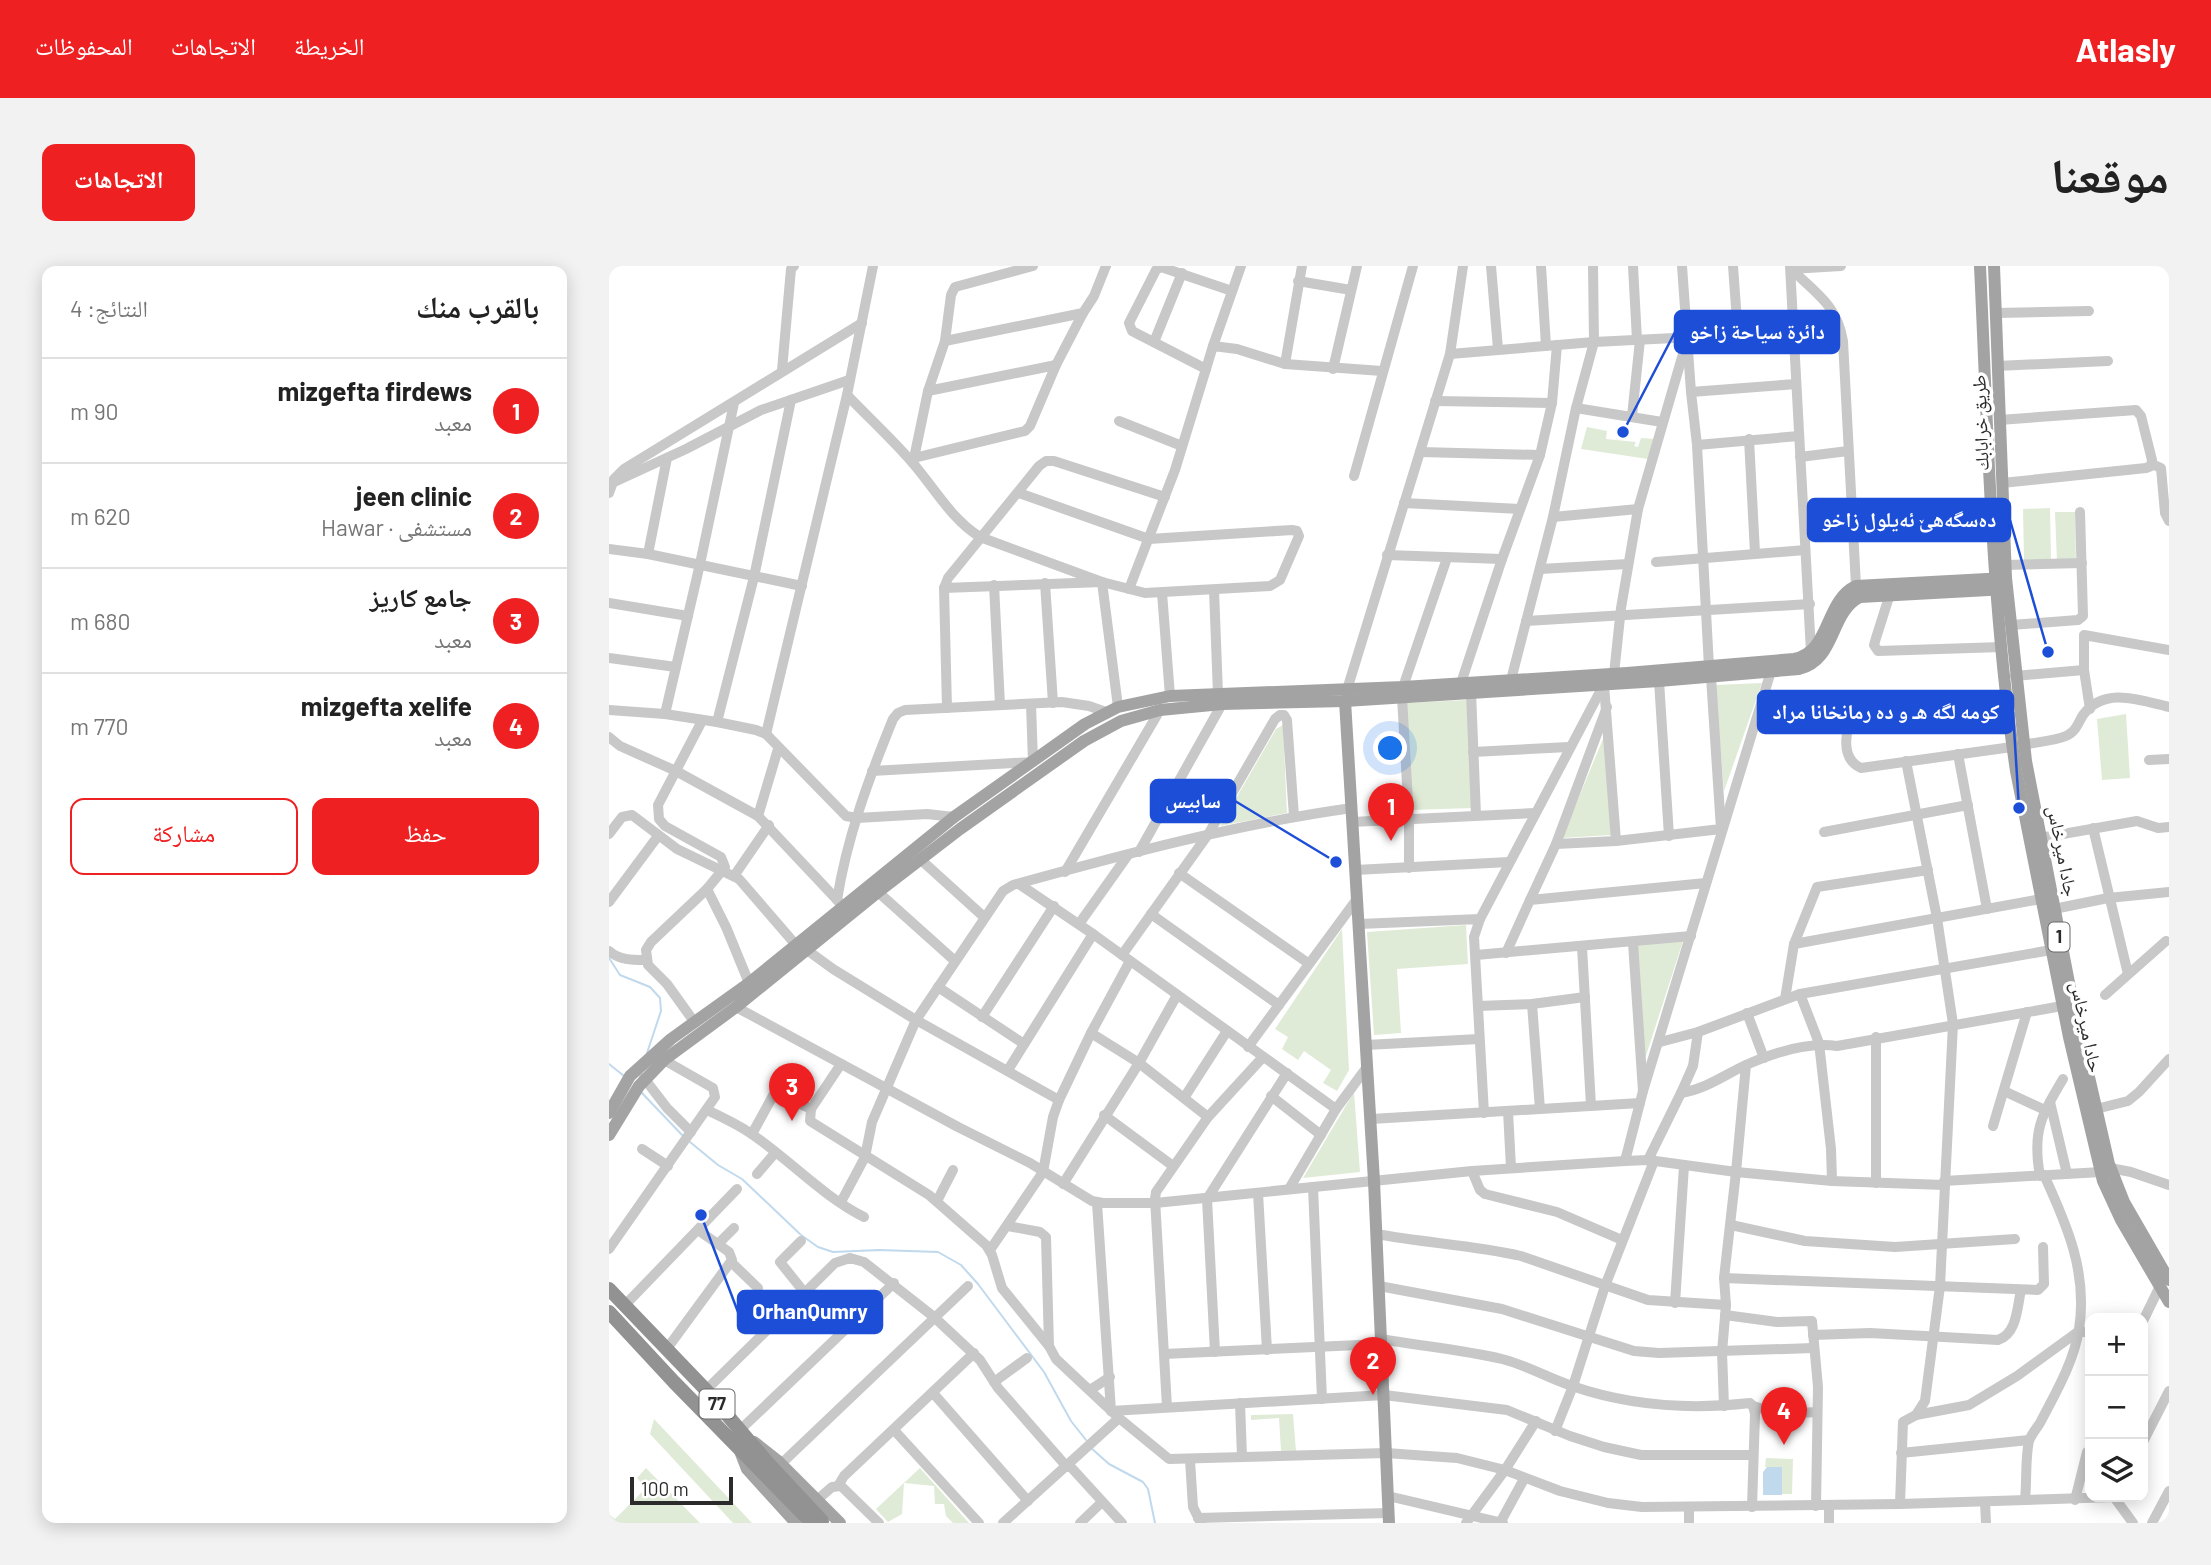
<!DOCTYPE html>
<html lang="ar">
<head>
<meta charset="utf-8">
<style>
  body { margin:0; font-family:Barlow,"Noto Naskh Arabic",sans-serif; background:#f2f2f2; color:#222; direction:rtl }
  .controls { position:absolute; right:21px; bottom:21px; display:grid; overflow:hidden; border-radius:14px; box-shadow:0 4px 18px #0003 }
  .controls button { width:63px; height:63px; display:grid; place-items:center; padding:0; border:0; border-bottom:2px solid #e0e0e0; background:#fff; color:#222; font:35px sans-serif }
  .scale { position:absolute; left:21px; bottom:18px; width:103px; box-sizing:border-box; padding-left:7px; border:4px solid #2b2b2b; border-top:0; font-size:19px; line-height:24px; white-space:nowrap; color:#2b2b2b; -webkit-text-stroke:5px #fff; paint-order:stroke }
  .you { position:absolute; left:782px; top:483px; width:24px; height:24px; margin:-18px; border:5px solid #fff; border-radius:50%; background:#1a73e8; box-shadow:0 0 0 10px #1a73e833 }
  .badge { display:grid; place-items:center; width:46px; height:46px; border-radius:50%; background:#ef2022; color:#fff; font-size:23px; font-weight:700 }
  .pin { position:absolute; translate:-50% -58px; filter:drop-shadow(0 2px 4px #0008) }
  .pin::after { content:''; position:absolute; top:37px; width:24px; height:21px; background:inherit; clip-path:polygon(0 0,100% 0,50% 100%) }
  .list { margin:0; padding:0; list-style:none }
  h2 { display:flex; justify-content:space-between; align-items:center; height:91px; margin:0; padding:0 28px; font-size:30px }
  h2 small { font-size:23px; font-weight:400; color:#767676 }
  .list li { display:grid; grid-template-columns:46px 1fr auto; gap:21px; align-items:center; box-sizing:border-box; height:105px; padding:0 28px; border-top:2px solid #e0e0e0 }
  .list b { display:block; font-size:26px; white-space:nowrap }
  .list p { margin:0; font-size:23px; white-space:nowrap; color:#767676 }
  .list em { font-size:23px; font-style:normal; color:#767676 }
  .actions { display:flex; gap:14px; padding:21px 28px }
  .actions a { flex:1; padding:16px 0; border:2px solid #ef2022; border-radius:14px; text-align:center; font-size:24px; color:#ef2022 }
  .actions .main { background:#ef2022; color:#fff }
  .icon { flex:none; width:38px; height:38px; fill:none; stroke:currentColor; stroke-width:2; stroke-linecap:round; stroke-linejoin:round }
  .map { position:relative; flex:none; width:1560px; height:1257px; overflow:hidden; direction:ltr; border-radius:14px }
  header { display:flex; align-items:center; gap:42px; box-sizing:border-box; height:98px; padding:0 35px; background:#ef2022; color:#fff }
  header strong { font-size:33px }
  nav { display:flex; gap:38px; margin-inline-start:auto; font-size:24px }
  .intro { display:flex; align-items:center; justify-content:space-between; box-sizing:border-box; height:168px; padding:0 42px }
  h1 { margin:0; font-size:49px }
  .button { padding:18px 32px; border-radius:14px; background:#ef2022; color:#fff; font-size:24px; font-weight:700 }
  main { display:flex; gap:42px; padding:0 42px }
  aside { flex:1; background:#fff; border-radius:14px; box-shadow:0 4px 18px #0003 }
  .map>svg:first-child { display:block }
  .green { fill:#e0ebd7 }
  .water { fill:#c1d9ec }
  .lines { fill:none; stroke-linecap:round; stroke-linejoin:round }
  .stream { stroke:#c1d9ec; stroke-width:2 }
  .minor { stroke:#c8c8c8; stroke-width:10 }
  .major { stroke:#a3a3a3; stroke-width:12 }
  .highway { stroke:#929292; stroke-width:14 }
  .labels { text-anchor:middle; stroke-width:7; stroke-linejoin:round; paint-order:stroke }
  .shield { fill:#fff; stroke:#6b6b6b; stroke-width:2 }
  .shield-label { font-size:18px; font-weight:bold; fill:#2b2b2b }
  .street-label { font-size:19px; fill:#2b2b2b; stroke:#fff }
  .leader { fill:none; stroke:#1d4ed8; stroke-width:2.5 }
  .callout-dot { fill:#1d4ed8; stroke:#fff; stroke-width:2.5 }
  .callout { fill:#1d4ed8; stroke:#1d4ed8; stroke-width:2.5 }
  .callout-label { font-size:21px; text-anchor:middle; font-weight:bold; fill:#fff }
</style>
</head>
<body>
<header>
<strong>Atlasly</strong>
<nav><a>الخريطة</a><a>الاتجاهات</a><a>المحفوظات</a></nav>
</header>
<div class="intro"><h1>موقعنا</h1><a class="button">الاتجاهات</a></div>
<main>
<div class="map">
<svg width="1560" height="1257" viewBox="0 0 1560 1257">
  <rect width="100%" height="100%" fill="#fff"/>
  <g class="green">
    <polygon points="978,161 998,165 997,173 1027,176 1025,180 1029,181 1032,172 1045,173 1039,193 972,183"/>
    <polygon points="1441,242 1442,293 1415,294 1414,243"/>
    <polygon points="1446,246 1466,246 1467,296 1448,296"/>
    <polygon points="1153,417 1115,525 1106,419"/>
    <polygon points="858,434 864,542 802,544 796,437"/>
    <polygon points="1517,448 1521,512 1493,514 1488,453"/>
    <polygon points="674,459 678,547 611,560 667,463"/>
    <polygon points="996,468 1002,569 953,572"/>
    <polygon points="857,659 859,698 788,703 792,767 765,769 758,666"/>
    <polygon points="733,663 740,804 728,825 714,817 722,804 695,785 689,794 673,783 679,771 666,763"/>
    <polygon points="1074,675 1035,796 1028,679"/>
    <polygon points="745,826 751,906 694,912"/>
    <polygon points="684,1148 687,1185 672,1185 670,1152 642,1154 642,1149"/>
    <polygon points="45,1153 143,1257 124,1257 41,1168"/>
    <polygon points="1157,1192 1184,1193 1183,1228 1173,1228 1173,1202 1156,1201"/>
    <polygon points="37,1202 91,1257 0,1257 0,1248 6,1253 37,1222 28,1212"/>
    <polygon points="311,1202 360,1257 344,1257 337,1250 335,1238 326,1238 325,1220 295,1217 293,1248 279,1256 267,1243"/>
  </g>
  <polygon class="water" points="1158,1201 1173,1201 1173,1229 1154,1229 1154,1206"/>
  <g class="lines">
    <g class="stream">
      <polyline points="0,692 11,709 41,721 51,732 52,745 38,787"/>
      <polyline points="0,798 15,810"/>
      <polyline points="32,826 74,870"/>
      <polyline points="81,876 109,899 133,913 192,969 209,981 224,986 270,984 329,986 352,999 369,1018 435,1106 462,1155 477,1174"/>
      <polyline points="482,1182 500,1198 534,1216 539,1223 546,1257"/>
    </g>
    <g class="minor">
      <polyline points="693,0 676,98 773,105"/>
      <polyline points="882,0 889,83"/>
      <polyline points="932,0 937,80"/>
      <polyline points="1024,0 1028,74"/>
      <polyline points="1073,0 1082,126 1088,179 1100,401"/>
      <polyline points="1124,0 1129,69"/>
      <polyline points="1181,0 1202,386"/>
      <path d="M1182,3c25,24 46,36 52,72l13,245"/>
      <polyline points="1182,3 1232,0"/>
      <polyline points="689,15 742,24"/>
      <polyline points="1387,47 1480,45"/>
      <polyline points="336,75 474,47 485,30 497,0"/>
      <polyline points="545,76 573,7"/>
      <polyline points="604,80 632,0"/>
      <polyline points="841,88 985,76 1184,66"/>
      <polyline points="1388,100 1499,95"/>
      <polyline points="597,103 523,65 520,57 547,4 552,1 623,25"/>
      <polyline points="724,103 748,0"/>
      <polyline points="173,104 182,3 185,0"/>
      <polyline points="319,125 447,99"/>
      <polyline points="1082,126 1187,118"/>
      <path d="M238,129c21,22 44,43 64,66 23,26 39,57 69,76l122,45 43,11 125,-7 10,-6 19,-44 -2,-5 -5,-1 -143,9 -130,-46"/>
      <polyline points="826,135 943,137"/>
      <polyline points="967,142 1053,156"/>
      <polyline points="1023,150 1031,74"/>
      <polyline points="1390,154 1527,144 1532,150 1543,194 1542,200 1537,202 1393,217"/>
      <polyline points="510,155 573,180"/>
      <polyline points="1140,173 1146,287"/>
      <polyline points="1088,179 1190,170"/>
      <polyline points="811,186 931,189"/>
      <polyline points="1191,191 1239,185"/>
      <polyline points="305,192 416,165 421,160 447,99 474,47"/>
      <polyline points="304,197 319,125 336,75 342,29 346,21 424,0"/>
      <polyline points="1543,198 1552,202 1556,247 1560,255"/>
      <polyline points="745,210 804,0"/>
      <polyline points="3,217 77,183 152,144 240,114"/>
      <polyline points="0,227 5,213 15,203 253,57"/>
      <polyline points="795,237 911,243"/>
      <polyline points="944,251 1029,243"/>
      <polyline points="0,283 39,288 193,320"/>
      <polyline points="39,288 58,192"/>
      <polyline points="778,289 893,293"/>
      <polyline points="1047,296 1196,284"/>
      <polyline points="1396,299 1473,297"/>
      <polyline points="931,303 1019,298"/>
      <polyline points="436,317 444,437"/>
      <polyline points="385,319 391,439"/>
      <polyline points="335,322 493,316 509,441"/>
      <polyline points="520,323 566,204 604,80 628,83 676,98"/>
      <polyline points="605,324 609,428"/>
      <polyline points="553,327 561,430"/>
      <polyline points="1281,328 1267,372 1265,379 1269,385 1393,381"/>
      <polyline points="0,337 79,350"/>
      <polyline points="917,355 1201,338"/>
      <polyline points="1402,359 1469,354 1474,350 1471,246"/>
      <polyline points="0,392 67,401"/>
      <polyline points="1005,408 1012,342 1029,243 1076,81"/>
      <polyline points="1406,410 1475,404"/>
      <polyline points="902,414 944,251 967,142 985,76 984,0"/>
      <polyline points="1050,415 1060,570"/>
      <polyline points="852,417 893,293 931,189 943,137 948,79"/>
      <polyline points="995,419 1007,575"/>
      <polyline points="794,421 838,292"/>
      <polyline points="862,426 867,549"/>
      <polyline points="737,427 841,88 854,0"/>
      <polyline points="793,431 800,553 800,602"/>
      <path d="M1398,431l-153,9c-6,19 -17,51 7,62l151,-21"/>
      <polyline points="338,442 335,322 339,312 430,200 437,195 445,195 556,231"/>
      <polyline points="1481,443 1475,404 1475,369 1560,384"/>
      <polyline points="0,444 56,448 108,456 147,464 157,468 237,550 248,552 318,548 345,551"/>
      <polyline points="56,448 91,298 125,137"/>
      <polyline points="108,456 145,311 182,134"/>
      <polyline points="157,468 238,129 264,0"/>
      <polyline points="0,471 11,480 67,505 149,550 231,637"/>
      <path d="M1414,479c14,-3 31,-4 43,-9 10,-4 12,-13 17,-21 21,-29 57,-15 86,-8"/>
      <polyline points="864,486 960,481"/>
      <polyline points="1349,488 1378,643"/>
      <polyline points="1540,494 1560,493"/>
      <polyline points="263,505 424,496 422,438"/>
      <polyline points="149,550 169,483"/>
      <polyline points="743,556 926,547"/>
      <polyline points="1484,562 1519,708"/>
      <polyline points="1215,566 1359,539"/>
      <polyline points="0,568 13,551 23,549 68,583 130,613 187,679"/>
      <polyline points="1431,572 1528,555 1549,562 1560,561"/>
      <polyline points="947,578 1007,575 1112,563 1102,411"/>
      <polyline points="530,586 613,438"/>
      <polyline points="311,593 375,651"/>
      <polyline points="746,604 900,596"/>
      <polyline points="456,606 551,444"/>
      <polyline points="570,607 699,697"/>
      <polyline points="125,610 160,559"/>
      <polyline points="410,618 484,668 727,843"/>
      <polyline points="98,623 117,661 140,717"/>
      <polyline points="269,626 346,695"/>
      <path d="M228,634c10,-63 32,-122 56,-181l5,-6 7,-3 157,-8 27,4 17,6"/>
      <polyline points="921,634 947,578 998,441"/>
      <polyline points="0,636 49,570"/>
      <polyline points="1445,643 1499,632 1560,626"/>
      <polyline points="542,648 670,739"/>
      <polyline points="871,653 995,418"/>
      <polyline points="470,658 519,589"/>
      <polyline points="750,658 871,653 865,671 875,847"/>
      <polyline points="1185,678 1432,633"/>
      <polyline points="973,681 982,840"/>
      <polyline points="198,684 224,703 307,754 450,834"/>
      <path d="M0,685c10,9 23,9 36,9"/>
      <polyline points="897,687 921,634 1097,617"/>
      <polyline points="513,689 600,567 666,453 671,449 675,449 678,454 685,550"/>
      <polyline points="867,689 1082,670"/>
      <polyline points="329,721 415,778"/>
      <polyline points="1191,728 1210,777 1222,883 1223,915"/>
      <polyline points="1496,729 1557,675"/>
      <polyline points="1176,733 1185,678 1208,621 1319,604"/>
      <polyline points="923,738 931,843"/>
      <polyline points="869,740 923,738 976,731"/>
      <polyline points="127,741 349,861 421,897 483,935 494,937 546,937 863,905 1016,895 1039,894 1127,906 1137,799"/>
      <polyline points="1138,747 1155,792"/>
      <polyline points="373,751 445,640"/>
      <polyline points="86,757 58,718 39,699 37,684 42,676 98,623 116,601 112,591 56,560 50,553 49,539 93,455"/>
      <path d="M1089,766l-5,34 -12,27c25,-4 43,-18 65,-28 27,-12 62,-23 91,-19l225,-40"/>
      <polyline points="482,767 530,797 599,851"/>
      <polyline points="1267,771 1267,917"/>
      <polyline points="1051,776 1089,766 1191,728 1442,684"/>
      <polyline points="757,779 870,773"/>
      <polyline points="639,781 748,633"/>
      <polyline points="232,798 202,843 201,855 320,929 377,979 383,989 393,1022 440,1080"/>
      <polyline points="399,804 484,668"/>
      <polyline points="35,812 58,842 82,866"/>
      <polyline points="1034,825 1162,405"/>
      <polyline points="1395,825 1436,844"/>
      <polyline points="662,830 712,869"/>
      <polyline points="575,832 618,765"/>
      <polyline points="1441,836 1458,908"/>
      <polyline points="1487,843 1519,835 1530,826 1560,793"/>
      <path d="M98,844c15,7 30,14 43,23 39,26 72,63 114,84"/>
      <polyline points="899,845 902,902"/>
      <polyline points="495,849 564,900"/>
      <polyline points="762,853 1031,837"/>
      <polyline points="1384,860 1418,746"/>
      <polyline points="143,868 166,826 202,843"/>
      <polyline points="33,883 59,900"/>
      <polyline points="1039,894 1072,827"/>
      <polyline points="1016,895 1034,825 1024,677"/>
      <polyline points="1501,902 1522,906 1560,919"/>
      <polyline points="863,905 871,924 876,928 948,946 1013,974"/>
      <polyline points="148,908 166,887"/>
      <path d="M1431,910c-8,-44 1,-60 23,-97"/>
      <polyline points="1335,915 1492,906"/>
      <polyline points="454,918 530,797 568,729"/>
      <polyline points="704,921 713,1133"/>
      <polyline points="680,923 727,843 758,801"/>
      <polyline points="649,927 658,1084"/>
      <polyline points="328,935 344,904"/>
      <path d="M232,936l24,-45 7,-35 44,-102 87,-129 10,-6c112,-31 224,-61 339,-77"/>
      <polyline points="488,937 502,1145"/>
      <polyline points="1122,959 1196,975 1286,981 1406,973"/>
      <polyline points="399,960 431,966 437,971 440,1080 447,1093 510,1152 560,1193 777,1187 848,1192 896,1204 951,1225 999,1237 1033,1241 1291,1238 1506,1231"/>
      <path d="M768,968c47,9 97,11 144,22l127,44 78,5"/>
      <polyline points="192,975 171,996 195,1026"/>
      <polyline points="109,978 125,962"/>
      <polyline points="0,983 106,831 104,822 55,794"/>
      <polyline points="381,984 434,906 444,851 450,834 482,767 521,695"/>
      <polyline points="122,996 149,1022"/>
      <polyline points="1115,1012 1429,1024 1435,1018 1434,981"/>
      <polyline points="770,1020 893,1043 1025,1085 1050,1087 1204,1082"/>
      <polyline points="1066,1037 1075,900"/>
      <polyline points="16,1039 128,923"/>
      <polyline points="1116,1049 1168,1056 1203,1055 1209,1121 1207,1240"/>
      <polyline points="1534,1055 1551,1020"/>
      <path d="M1204,1069l57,-2 128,7c19,-6 19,-32 23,-50"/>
      <path d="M772,1073c40,7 82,11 121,20 24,6 46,19 70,27 58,20 117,24 178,17l3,3 2,8 -3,93"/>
      <polyline points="57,1084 123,994 120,986 89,964"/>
      <polyline points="606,1086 598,933 678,807"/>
      <polyline points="555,1088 772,1078"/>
      <polyline points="385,1116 418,1092"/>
      <polyline points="97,1124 226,997 241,992 255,996 325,1051 371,1094 389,1122 458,1201"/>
      <polyline points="481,1124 501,1111"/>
      <polyline points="324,1127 419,1235"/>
      <polyline points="631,1137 633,1191"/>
      <polyline points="1115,1140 1113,1086 1117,1039 1115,1012 1127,906 1223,915 1335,919"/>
      <polyline points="1144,1140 1172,1148 1208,1146"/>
      <polyline points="558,1141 546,933 547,926 599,851 654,791"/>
      <polyline points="502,1145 775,1129 898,1144 961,1170 995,1181 1032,1189 1143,1189"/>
      <polyline points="1307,1149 1360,1139 1408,1110 1470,1065 1481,1067"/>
      <polyline points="131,1164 285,1017"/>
      <polyline points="285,1164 370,1257"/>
      <polyline points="946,1165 964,1120 996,1020 1045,895"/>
      <polyline points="1534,1176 1560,1125"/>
      <polyline points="1292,1187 1420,1174"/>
      <polyline points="581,1194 584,1241 592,1257"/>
      <polyline points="172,1198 359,1020"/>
      <polyline points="460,1199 513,1257"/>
      <polyline points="229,1220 235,1210 365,1087"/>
      <polyline points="779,1230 894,1257"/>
      <polyline points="1505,1231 1524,1257"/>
      <polyline points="208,1234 223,1221 232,1220 270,1257"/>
      <path d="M1416,1234c2,-18 0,-41 4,-59 2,-6 7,-12 11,-18 15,-29 34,-61 39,-94 9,-56 -12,-104 -35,-154"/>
      <polyline points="1466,1234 1478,1186"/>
      <polyline points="1376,1236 1377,1257"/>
      <polyline points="1291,1238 1294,1156 1307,1149 1316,1135 1331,1020 1344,758 1328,652 1297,495"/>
      <polyline points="1080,1241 1080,1257"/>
      <polyline points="589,1252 780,1247"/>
      <polyline points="394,1257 510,1152"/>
      <polyline points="471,1257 493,1236"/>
      <polyline points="857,1257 896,1204 927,1155"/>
      <polyline points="891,1257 915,1213"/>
      <polyline points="1220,1257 1220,1240"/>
      <polyline points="1543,1257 1560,1225"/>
    </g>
    <g class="major">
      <path d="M1371,0c8,169 11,338 36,505l53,266 34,144 18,39 48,82"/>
      <polyline points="1385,0 1397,312 1417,495 1469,763 1500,898 1515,936 1560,1014"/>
      <polyline points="736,435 765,915 780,1257"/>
      <path d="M0,847l21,-37 41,-37 78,-56 205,-166 131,-93 33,-17 52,-11 233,-9 224,-14 167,-14c37,-7 30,-58 62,-73l150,-8"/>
      <path d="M0,869l30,-49 25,-26 72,-53 142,-115 82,-63 124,-88 37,-20 39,-11 62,-6 123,-3 314,-20 140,-12c38,-10 30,-56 61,-72l147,-8"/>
      <polyline points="145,1176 169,1195 231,1257"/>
      <polyline points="131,1185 138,1203 187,1257"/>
    </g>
    <g class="highway">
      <polyline points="0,1023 97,1124 158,1196 213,1255"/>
      <polyline points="0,1046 65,1116 203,1257"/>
    </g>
  </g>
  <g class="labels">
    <g class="shield">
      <rect x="1439.5" y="656.5" width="21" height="29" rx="5"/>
      <rect x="90.5" y="1123.5" width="35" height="29" rx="5"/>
    </g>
    <g class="shield-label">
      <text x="1450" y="677">1</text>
      <text x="108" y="1144">77</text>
    </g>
    <g class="street-label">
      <text transform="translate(1371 157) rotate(-92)" y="7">طريق خرابابك</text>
      <text transform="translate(1454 585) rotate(79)" y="7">جادا ميرخاس</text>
      <text transform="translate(1478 761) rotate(78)" y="7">حادا ميرخاس</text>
    </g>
  </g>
  <path class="leader" d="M1014 166L1066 66M1439 386L1401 254M1410 542L1404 446M727 596L626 535M92 949L129 1046"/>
  <g class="callout-dot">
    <circle cx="1014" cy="166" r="7"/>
    <circle cx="1439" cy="386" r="7"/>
    <circle cx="1410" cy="542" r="7"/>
    <circle cx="727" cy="596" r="7"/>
    <circle cx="92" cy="949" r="7"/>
  </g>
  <g class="callout">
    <rect x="1066" y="45" width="164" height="42" rx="7"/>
    <rect x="1199" y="233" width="202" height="42" rx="7"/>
    <rect x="1149" y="425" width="255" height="42" rx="7"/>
    <rect x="542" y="514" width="84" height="42" rx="7"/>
    <rect x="129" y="1025" width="144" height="42" rx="7"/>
  </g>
  <g class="callout-label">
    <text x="1148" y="73">دائرة سياحة زاخو</text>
    <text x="1300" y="261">ده‌سگه‌هێ ئه‌يلول زاخو</text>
    <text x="1277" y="453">كومه لگه هـ و ده رمانخانا مراد</text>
    <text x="584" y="542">سابيس</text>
    <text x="201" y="1053">OrhanQumry</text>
  </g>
</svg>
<div class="controls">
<button>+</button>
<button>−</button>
<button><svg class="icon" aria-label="layers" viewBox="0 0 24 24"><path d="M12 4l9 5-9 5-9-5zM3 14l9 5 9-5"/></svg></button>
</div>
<div class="scale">100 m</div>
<div class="you"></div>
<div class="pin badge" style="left:782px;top:575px">1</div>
<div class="pin badge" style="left:764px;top:1129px">2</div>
<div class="pin badge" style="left:183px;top:855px">3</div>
<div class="pin badge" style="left:1175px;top:1179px">4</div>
</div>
<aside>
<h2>بالقرب منك<small>النتائج: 4</small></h2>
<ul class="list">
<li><span class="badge">1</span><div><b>mizgefta firdews</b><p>معبد</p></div><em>90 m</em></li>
<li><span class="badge">2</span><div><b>jeen clinic</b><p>مستشفى · Hawar</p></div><em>620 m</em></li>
<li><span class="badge">3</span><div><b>جامع كاريز</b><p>معبد</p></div><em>680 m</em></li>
<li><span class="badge">4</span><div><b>mizgefta xelife</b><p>معبد</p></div><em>770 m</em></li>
</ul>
<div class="actions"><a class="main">حفظ</a><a>مشاركة</a></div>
</aside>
</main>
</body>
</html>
